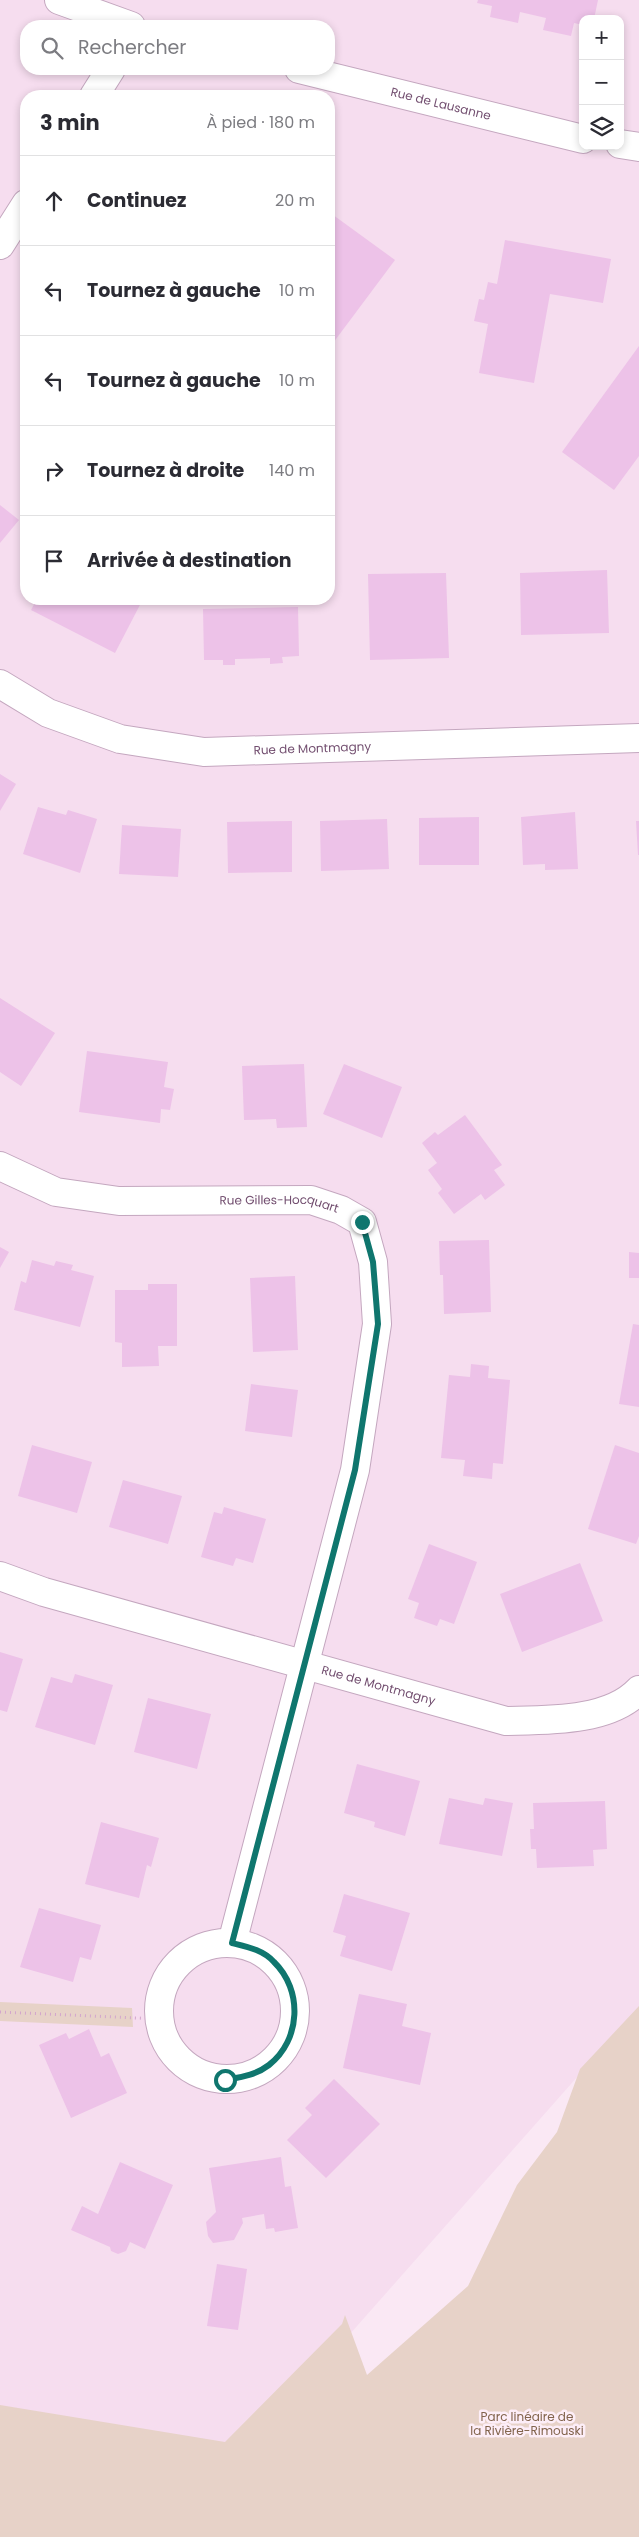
<!DOCTYPE html>
<html lang="fr">
<head>
<meta charset="utf-8">
<style>
  body { margin:0; font-family:Poppins,sans-serif; background:#f2f2f3; color:#2b2b33 }
  .controls { position:absolute; right:15px; top:15px; display:grid; overflow:hidden; border-radius:10px; box-shadow:0 2px 8px #0003 }
  .controls button { width:45px; height:45px; display:grid; place-items:center; padding:0; border:0; border-bottom:1px solid #e1e1e2; background:#fff; color:#2b2b33; font:25px sans-serif }
  .stop { position:absolute; width:15px; height:15px; margin:-11px; border:4px solid #0f766e; border-radius:50%; background:#fff }
  .stop.end { background:#0f766e; border-color:#fff; box-shadow:0 1px 5px #0008 }
  .list { margin:0; padding:0; list-style:none }
  h2 { display:flex; justify-content:space-between; align-items:center; height:65px; margin:0; padding:0 20px; font-size:21px }
  h2 small { font-size:16px; font-weight:400; color:#7c7c81 }
  .list li { display:grid; grid-template-columns:32px 1fr auto; gap:15px; align-items:center; box-sizing:border-box; height:90px; padding:0 20px; border-top:1px solid #e1e1e2 }
  .list b { display:block; font-size:19px; white-space:nowrap }
  .list em { font-size:16px; font-style:normal; color:#7c7c81 }
  .icon { flex:none; width:28px; height:28px; fill:none; stroke:currentColor; stroke-width:2; stroke-linecap:round; stroke-linejoin:round }
  .map { position:relative; flex:none; width:639px; height:2537px; overflow:hidden }
  .search { position:absolute; background:#fff; box-shadow:0 2px 8px #0003; left:20px; top:20px; width:315px; height:55px; display:flex; align-items:center; gap:12px; box-sizing:border-box; padding:0 18px; border-radius:20px; color:#7c7c81; font-size:19px }
  .panel { position:absolute; background:#fff; box-shadow:0 2px 8px #0003; left:20px; top:90px; width:315px; height:515px; border-radius:20px }
  .map>svg:first-child { display:block }
  .residential { fill:#f6ddef; fill-rule:evenodd }
  .green { fill:#e7d2c8 }
  .building { fill:#edc2e8 }
  .lines { fill:none; stroke-linecap:round; stroke-linejoin:round }
  .minor-casing { stroke:#c4a7bf; stroke-width:30 }
  .path { stroke:#d2a5cd; stroke-width:3; stroke-dasharray:1 4; stroke-linecap:butt }
  .minor { stroke:#fff; stroke-width:28 }
  .route { stroke:#0f766e; stroke-width:6 }
  .labels { text-anchor:middle; stroke-width:5; stroke-linejoin:round; paint-order:stroke }
  .street-label { font-size:12px; fill:#724e6f; stroke:#fdeef8 }
  .park-label { font-size:12px; fill:#82644d; stroke:#fdeef8 }
</style>
</head>
<body>
<div class="map">
<svg width="639" height="2537" viewBox="0 0 639 2537">
  <rect width="100%" height="100%" fill="#fae8f4"/>
  <path class="residential" d="M0,0h639v2007l-411,465 -228,-47zM583,19h37v127h-37zM26,26h303v43h-303zM26,96h303v503h-303z"/>
  <g class="green">
    <polygon points="0,2002 132,2008 133,2027 0,2021"/>
    <polygon points="639,2006 639,2537 0,2537 0,2405 225,2442 342,2324 345,2315 367,2375 468,2286 517,2185 557,2132 580,2069"/>
  </g>
  <g class="building">
    <polygon points="478,0 598,0 594,19 583,19 583,25 574,23 571,36 543,30 546,18 520,12 518,23 490,17 492,6 477,3"/>
    <polygon points="329,212 395,260 333,343 329,339"/>
    <polygon points="505,240 611,259 603,303 550,294 534,383 479,373 488,324 474,321 479,299 484,300 488,282 497,284"/>
    <polygon points="639,346 639,456 614,490 562,452"/>
    <polygon points="0,505 19,520 0,543"/>
    <polygon points="607,570 609,633 521,635 520,573"/>
    <polygon points="446,573 449,658 370,660 368,574"/>
    <polygon points="37,599 143,599 115,653 31,610"/>
    <polygon points="298,607 299,656 282,657 283,663 270,664 270,658 235,659 235,665 223,665 223,660 204,660 203,609"/>
    <polygon points="0,774 16,784 0,811"/>
    <polygon points="38,807 66,815 68,810 97,819 80,873 23,854"/>
    <polygon points="575,812 578,869 545,870 545,864 523,865 521,817"/>
    <polygon points="479,817 479,865 419,865 419,818"/>
    <polygon points="387,819 389,869 321,871 320,821"/>
    <polygon points="292,821 292,872 228,873 227,822"/>
    <polygon points="636,821 639,821 639,855 638,855"/>
    <polygon points="122,825 181,829 178,877 119,874"/>
    <polygon points="0,998 55,1033 21,1086 0,1072"/>
    <polygon points="87,1051 168,1062 164,1087 174,1089 170,1110 161,1109 160,1123 79,1112"/>
    <polygon points="304,1064 307,1127 277,1128 276,1119 244,1120 242,1066"/>
    <polygon points="344,1064 402,1087 382,1138 323,1114"/>
    <polygon points="465,1115 502,1165 494,1170 505,1185 485,1200 481,1194 454,1214 438,1193 442,1189 428,1170 437,1163 422,1143 435,1132 438,1135"/>
    <polygon points="489,1240 491,1312 444,1314 443,1275 440,1275 439,1241"/>
    <polygon points="0,1247 9,1252 0,1268"/>
    <polygon points="629,1252 639,1253 639,1278 629,1278"/>
    <polygon points="32,1260 54,1266 56,1261 73,1265 71,1270 94,1276 80,1327 14,1310 21,1281 26,1283"/>
    <polygon points="295,1276 298,1350 253,1352 250,1278"/>
    <polygon points="148,1284 177,1284 177,1346 158,1346 159,1366 122,1367 122,1343 115,1342 115,1290 148,1290"/>
    <polygon points="633,1324 639,1325 639,1407 619,1404"/>
    <polygon points="471,1364 489,1366 488,1378 510,1380 503,1464 493,1463 492,1479 463,1476 465,1460 441,1458 449,1375 470,1377"/>
    <polygon points="251,1384 298,1390 292,1437 245,1431"/>
    <polygon points="32,1445 92,1462 77,1513 18,1496"/>
    <polygon points="615,1445 639,1453 639,1536 636,1544 588,1529"/>
    <polygon points="123,1480 182,1496 168,1544 109,1527"/>
    <polygon points="224,1507 266,1519 253,1563 236,1558 233,1566 201,1557 214,1512 222,1514"/>
    <polygon points="429,1544 477,1562 454,1624 440,1619 437,1626 414,1618 419,1603 408,1599"/>
    <polygon points="580,1563 603,1621 522,1652 500,1594"/>
    <polygon points="0,1652 23,1659 7,1712 0,1710"/>
    <polygon points="75,1674 113,1685 95,1745 35,1727 51,1677 72,1683"/>
    <polygon points="148,1698 211,1714 197,1769 134,1752"/>
    <polygon points="357,1764 420,1781 405,1836 374,1827 375,1822 344,1813"/>
    <polygon points="449,1798 483,1805 485,1798 513,1803 502,1856 439,1844"/>
    <polygon points="605,1801 607,1849 593,1850 594,1866 537,1868 536,1849 531,1849 530,1829 534,1829 533,1803"/>
    <polygon points="101,1822 159,1838 151,1867 147,1865 139,1898 85,1884"/>
    <polygon points="344,1894 410,1913 392,1971 340,1956 346,1936 333,1932"/>
    <polygon points="39,1908 101,1925 91,1960 80,1957 73,1982 20,1967"/>
    <polygon points="359,1994 407,2004 402,2026 431,2033 420,2085 343,2068"/>
    <polygon points="89,2029 101,2057 109,2053 127,2093 71,2118 39,2045 66,2033 69,2039"/>
    <polygon points="334,2079 380,2124 326,2178 287,2140 312,2115 305,2108"/>
    <polygon points="281,2157 285,2187 291,2186 298,2228 275,2232 274,2228 266,2229 264,2214 242,2218 243,2223 234,2240 213,2243 208,2236 206,2222 216,2212 209,2168"/>
    <polygon points="120,2162 173,2185 145,2249 130,2242 126,2251 118,2254 111,2251 110,2247 71,2230 82,2206 98,2214"/>
    <polygon points="217,2264 247,2269 238,2330 207,2326"/>
  </g>
  <g class="lines">
    <defs>
      <g id="minor">
        <polyline points="59,0 131,26"/>
        <path id="s1" d="M299,69l284,70"/>
        <polyline points="94,96 111,69"/>
        <polyline points="620,144 639,147"/>
        <polyline points="0,245 26,204"/>
        <path id="s2" d="M0,684l48,29 72,26 84,13 435,-14"/>
        <path id="s3" d="M0,1166l56,26 63,9 192,-1 30,10 21,12 11,40 4,62 -22,146 -123,473"/>
        <path id="s4" d="M0,1576l44,16 462,129c41,-1 103,1 133,-31"/>
        <circle cx="227" cy="2011" r="68"/>
      </g>
    </defs>
    <use href="#minor" class="minor-casing"/>
    <polyline class="path" points="0,2012 160,2019"/>
    <use href="#minor" class="minor"/>
  </g>
  <g class="lines">
    <path class="route" d="M225,2080c16,-3 31,-5 44,-15 32,-25 34,-75 5,-103 -11,-12 -26,-15 -42,-19l123,-473 23,-146 -5,-62 -11,-40"/>
  </g>
  <g class="labels">
    <g class="street-label">
      <text dy="4" stroke="none"><textPath href="#s1" startOffset="146">Rue de Lausanne</textPath></text>
      <text dy="4" stroke="none"><textPath href="#s2" startOffset="326">Rue de Montmagny</textPath></text>
      <text dy="4" stroke="none"><textPath href="#s3" startOffset="286">Rue Gilles-Hocquart</textPath></text>
      <text dy="4" stroke="none"><textPath href="#s4" startOffset="394">Rue de Montmagny</textPath></text>
    </g>
    <g class="park-label">
      <text x="527" y="2421">Parc linéaire de<tspan x="527" dy="14">la Rivière-Rimouski</tspan></text>
    </g>
  </g>
</svg>
<div class="controls">
<button>+</button>
<button>−</button>
<button><svg class="icon" aria-label="layers" viewBox="0 0 24 24"><path d="M12 4l9 5-9 5-9-5zM3 14l9 5 9-5"/></svg></button>
</div>
<div class="stop" style="left:225px;top:2080px"></div>
<div class="stop end" style="left:362px;top:1222px"></div>
<div class="search"><svg class="icon" aria-label="search" viewBox="0 0 24 24"><circle cx="10" cy="10" r="6"/><path d="M15 15l6 6"/></svg>Rechercher</div>
<section class="panel">
<h2>3 min<small>À pied · 180 m</small></h2>
<ul class="list">
<li><svg class="icon" aria-label="ahead" viewBox="0 0 24 24"><path d="M12 20V5M6 11l6-6 6 6"/></svg><div><b>Continuez</b></div><em>20 m</em></li>
<li><svg class="icon" aria-label="left" viewBox="0 0 24 24"><path d="M17 20v-9H6M10 6l-5 5 5 5"/></svg><div><b>Tournez à gauche</b></div><em>10 m</em></li>
<li><svg class="icon" aria-label="left" viewBox="0 0 24 24"><path d="M17 20v-9H6M10 6l-5 5 5 5"/></svg><div><b>Tournez à gauche</b></div><em>10 m</em></li>
<li><svg class="icon" aria-label="right" viewBox="0 0 24 24"><path d="M7 20v-9h11M14 6l5 5-5 5"/></svg><div><b>Tournez à droite</b></div><em>140 m</em></li>
<li><svg class="icon" aria-label="arrive" viewBox="0 0 24 24"><path d="M6 21V4h12l-3 4 3 4H6"/></svg><div><b>Arrivée à destination</b></div></li>
</ul>
</section>
</div>
</body>
</html>
